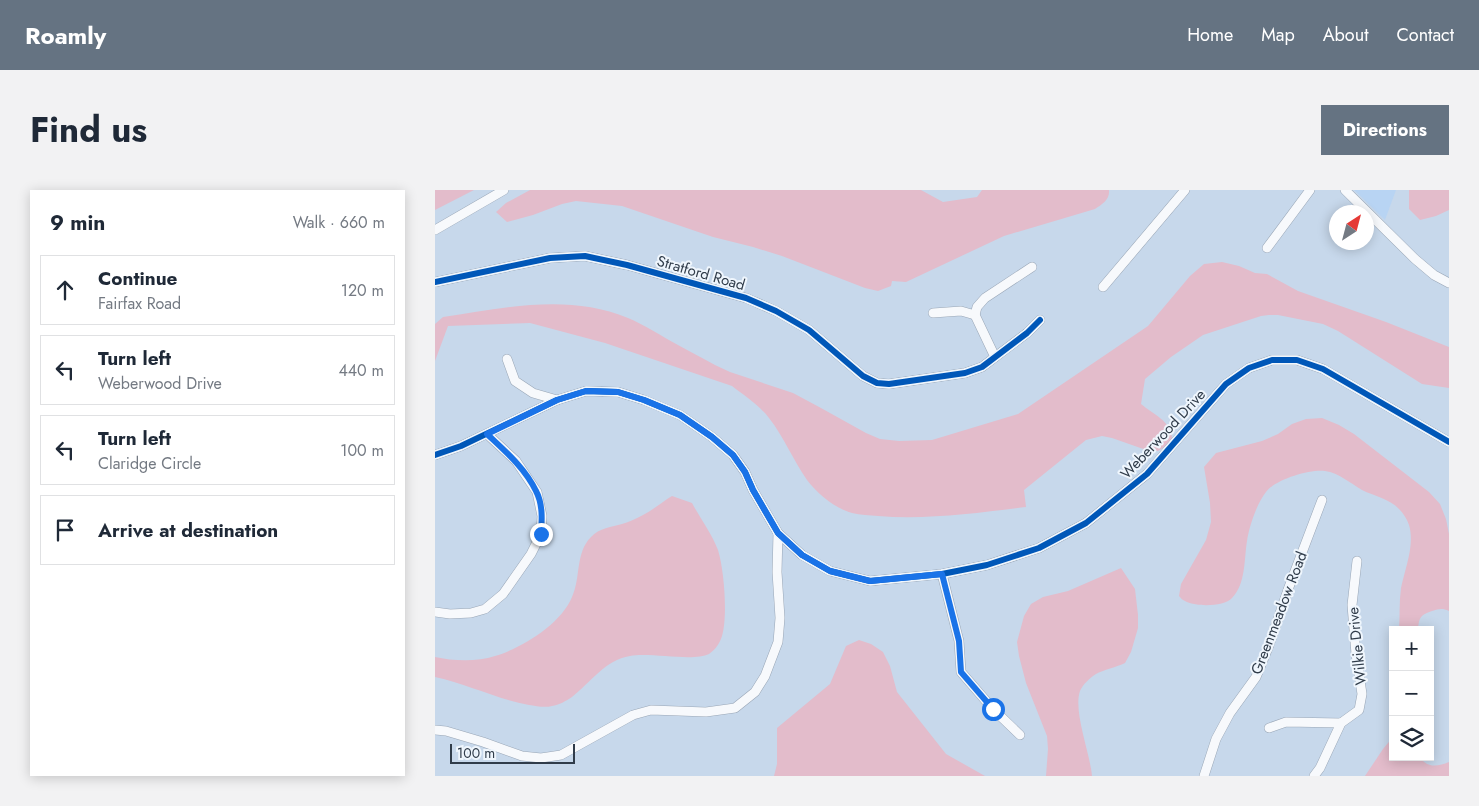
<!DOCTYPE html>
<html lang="en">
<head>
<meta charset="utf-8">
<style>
  body { margin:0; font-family:Jost,sans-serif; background:#f2f2f3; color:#1f2937 }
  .controls { position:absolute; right:15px; bottom:15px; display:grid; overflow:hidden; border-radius:0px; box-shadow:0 2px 12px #0003 }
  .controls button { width:45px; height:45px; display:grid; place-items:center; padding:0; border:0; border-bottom:1px solid #e0e1e3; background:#fff; color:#1f2937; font:25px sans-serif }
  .compass { position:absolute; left:894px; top:15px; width:45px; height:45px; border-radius:50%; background:#fff; box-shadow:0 2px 12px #0003; rotate:36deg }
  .scale { position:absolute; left:15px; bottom:12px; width:125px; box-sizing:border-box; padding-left:5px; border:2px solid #303c4a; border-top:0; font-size:14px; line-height:18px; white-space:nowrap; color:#303c4a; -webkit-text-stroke:4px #eff6fd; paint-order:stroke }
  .stop { position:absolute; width:15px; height:15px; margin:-11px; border:4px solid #1a73e8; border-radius:50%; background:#fff }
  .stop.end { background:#1a73e8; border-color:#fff; box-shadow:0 1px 5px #0008 }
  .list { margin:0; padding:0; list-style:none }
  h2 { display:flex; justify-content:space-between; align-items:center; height:65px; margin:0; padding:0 20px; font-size:21px }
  h2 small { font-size:16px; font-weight:400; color:#747a83 }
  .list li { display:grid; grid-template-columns:32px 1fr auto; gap:15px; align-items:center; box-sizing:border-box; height:70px; margin:0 10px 10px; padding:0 10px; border:1px solid #e0e1e3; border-radius:0px }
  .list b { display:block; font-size:19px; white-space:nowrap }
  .list p { margin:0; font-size:16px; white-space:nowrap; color:#747a83 }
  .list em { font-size:16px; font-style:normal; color:#747a83 }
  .icon { flex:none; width:28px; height:28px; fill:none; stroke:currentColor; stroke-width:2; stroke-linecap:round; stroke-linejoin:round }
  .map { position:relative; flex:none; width:1014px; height:586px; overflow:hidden; border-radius:0px }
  header { display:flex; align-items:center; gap:30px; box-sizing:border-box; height:70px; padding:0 25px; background:#657382; color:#fff }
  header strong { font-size:24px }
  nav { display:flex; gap:28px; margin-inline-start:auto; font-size:18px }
  .intro { display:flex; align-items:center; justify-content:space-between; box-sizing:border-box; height:120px; padding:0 30px }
  h1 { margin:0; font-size:35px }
  .button { padding:12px 22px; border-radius:0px; background:#657382; color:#fff; font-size:18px; font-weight:700 }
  main { display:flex; gap:30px; padding:0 30px }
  aside { flex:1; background:#fff; border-radius:0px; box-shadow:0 2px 12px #0003 }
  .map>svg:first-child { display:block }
  .built { fill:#b8d4f3 }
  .green { fill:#e3bccb }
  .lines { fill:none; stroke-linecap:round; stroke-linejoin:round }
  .minor-casing { stroke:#99a6b6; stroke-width:10 }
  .minor { stroke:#f7f9fc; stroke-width:9 }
  .cycleway-casing { stroke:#eff6fd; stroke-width:9 }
  .cycleway { stroke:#0057b8; stroke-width:6 }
  .route { stroke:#1a73e8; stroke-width:6 }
  .labels { text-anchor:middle; stroke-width:4; stroke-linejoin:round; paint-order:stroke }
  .street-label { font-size:15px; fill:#303c4a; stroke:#eff6fd }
</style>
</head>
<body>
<header>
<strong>Roamly</strong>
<nav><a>Home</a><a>Map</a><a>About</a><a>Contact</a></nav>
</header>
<div class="intro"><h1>Find us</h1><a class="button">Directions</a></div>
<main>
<aside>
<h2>9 min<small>Walk · 660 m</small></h2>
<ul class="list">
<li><svg class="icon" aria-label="ahead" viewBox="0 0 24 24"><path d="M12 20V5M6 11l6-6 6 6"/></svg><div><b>Continue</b><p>Fairfax Road</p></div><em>120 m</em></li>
<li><svg class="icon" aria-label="left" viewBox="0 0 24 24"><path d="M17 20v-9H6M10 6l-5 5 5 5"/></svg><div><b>Turn left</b><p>Weberwood Drive</p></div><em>440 m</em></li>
<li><svg class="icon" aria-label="left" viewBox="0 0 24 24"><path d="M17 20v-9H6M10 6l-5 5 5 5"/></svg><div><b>Turn left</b><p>Claridge Circle</p></div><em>100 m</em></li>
<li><svg class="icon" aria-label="arrive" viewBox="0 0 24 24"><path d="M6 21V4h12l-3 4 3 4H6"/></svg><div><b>Arrive at destination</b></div></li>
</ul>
</aside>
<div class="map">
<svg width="1014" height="586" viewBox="0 0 1014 586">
  <rect width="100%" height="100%" fill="#c7d8eb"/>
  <polygon class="built" points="919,0 961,0 950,30"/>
  <g class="green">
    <polygon points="0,0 39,0 0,20"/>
    <path d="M95,0h391l22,12 34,-5 5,-7h127c1,10 -7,14 -14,19l-91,27 -98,46 -14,-1 -1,5 -13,5 -13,-3 -83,-32 -29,-9 -40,-10 -91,-31 -46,-5 -14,3 -29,11 -26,7 -11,-10 10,-9z"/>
    <polygon points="974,0 1014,0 1014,20 1001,26 985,30 974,19"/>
    <path d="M787,72l17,4 16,7 12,1 31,17 88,31 63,25v41l-27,-4 -84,-53 -15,-7 -45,-9h-9l-8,1 -58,19 -32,22 -26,22 -4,25c12,10 30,17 31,34l-6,8 -8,5h-9l-37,-13 -10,-2 -16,4 -62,50 2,17c-49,6 -99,13 -148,9 -8,-1 -18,-1 -26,-3 -18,-5 -34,-19 -45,-33 -14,-20 -23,-43 -38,-62 -10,-13 -24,-22 -37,-32l-127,-43 -75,-20 -82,3 -13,35v-37l8,-7c61,-9 125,-24 185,1 17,7 33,18 50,27 12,7 25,13 37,20l15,7 63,21 28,15 45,25 14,6 19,2 33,-1 86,-26 130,-88 42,-50 14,-12z"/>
    <path d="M887,228l17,7 15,9 75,58 11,12 6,15 3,15v77c-7,-3 -10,-2 -17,0 -12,4 -13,7 -14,19h-19c1,-14 0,-28 2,-42 4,-20 14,-43 8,-63 -2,-6 -6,-12 -10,-16 -9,-10 -25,-13 -37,-19 -12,-7 -23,-17 -37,-19 -15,-2 -49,8 -59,21 -9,11 -17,35 -19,49 -3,18 -1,43 -15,57 -8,9 -37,9 -47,3 -3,-1 -4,-3 -6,-5l2,-12 25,-44 5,-18 -1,-19 -6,-36 12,-14 46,-12 16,-7 14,-10 14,-5z"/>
    <path d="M237,306l20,7c8,15 20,31 26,47 6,19 10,66 4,86 -2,7 -7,14 -13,18 -16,8 -59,-2 -79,2 -25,4 -39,26 -58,41 -6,4 -13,8 -20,9 -7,2 -16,0 -23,-1 -32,-6 -62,-21 -94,-28v-20c18,4 42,5 60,-1 27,-8 66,-32 77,-59 9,-19 3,-44 19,-60 8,-9 21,-10 31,-13 7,-2 15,-6 21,-9 10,-5 19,-13 29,-19z"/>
    <path d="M686,378l14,21 3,26v13l-7,24 -6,11c-8,4 -22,7 -29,11 -6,4 -13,10 -16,17 -7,20 10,62 12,85h-46l2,-27 -1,-13 -21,-53 -7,-27 -2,-14 7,-26 7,-12 12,-7 25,-6z"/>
    <polygon points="424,450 436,454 448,462 455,476 462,502 511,564 550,586 339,586 342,574 342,538 395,494 411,456"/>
    <path d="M958,547v20h26c9,11 18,10 30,5v14h-84l18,-27z"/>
  </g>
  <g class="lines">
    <defs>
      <g id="minor">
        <polyline points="910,0 980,69 999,85 1014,93"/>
        <polyline points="0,40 69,0"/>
        <polyline points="832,58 875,0"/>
        <polyline points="0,92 115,68 150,66 192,75 311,108 341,121 374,140 428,186 442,193 454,194 530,183 547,177 592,143 605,130"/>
        <polyline points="668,97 750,0"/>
        <polyline points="498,123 526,121 540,125"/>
        <polyline points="540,125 542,117 550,108 597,77"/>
        <polyline points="540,125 560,167"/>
        <polyline points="72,169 80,191 98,203 122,210"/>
        <polyline points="0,265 26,256 122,210 151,201 183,202 209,210 245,225 277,247 298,265 310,282 318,300 343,343 367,365 395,381 435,391 507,384 552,375 604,358 651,333 712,284 791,194 814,178 837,170 862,170 888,179 1014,252"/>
        <polyline points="507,384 524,451 526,482 558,519 585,545"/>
        <polyline points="0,422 15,424 36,423 50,419 68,404 96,364 106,344 107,326 102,302 81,271 52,244"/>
        <polyline points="834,538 851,532 906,533"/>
        <polyline points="0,540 11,541 48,552 87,566 106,568 126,565 198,525 216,520 271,522 300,518 320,502 330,486 343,452 345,428 342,382 343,343"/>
        <polyline points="769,586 781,549 795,523 821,487 833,458 854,397 887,310"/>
        <polyline points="879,586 885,578 906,533 924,520 927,504 921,464 917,415 922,371"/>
      </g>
    </defs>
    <use href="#minor" class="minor-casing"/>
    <use href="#minor" class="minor"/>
    <defs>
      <g id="cycleway">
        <polyline points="0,92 115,68 150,66 192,75 311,108 341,121 374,140 428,186 442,193 454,194 530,183 547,177 592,143 605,130"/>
        <polyline points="0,265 26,256 122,210 151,201 183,202 209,210 245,225 277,247 298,265 310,282 318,300 343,343 367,365 395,381 435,391 507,384 552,375 604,358 651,333 712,284 791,194 814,178 837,170 862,170 888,179 1014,252"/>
      </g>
    </defs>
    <use href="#cycleway" class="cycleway-casing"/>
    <use href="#cycleway" class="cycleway"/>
  </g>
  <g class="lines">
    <path class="route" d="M106,344c1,-14 2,-30 -5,-43 -11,-23 -31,-40 -49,-57l70,-34 29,-9 32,1 26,8 36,15 32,22 21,18 12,17 8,18 25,43 24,22 28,16 40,10 72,-7 17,67 2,31 32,37"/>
  </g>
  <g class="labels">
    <g class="street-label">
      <text transform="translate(266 83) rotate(16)" y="5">Stratford Road</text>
      <text transform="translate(728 244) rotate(-47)" y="5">Weberwood Drive</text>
      <text transform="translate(844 423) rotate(-69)" y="5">Greenmeadow Road</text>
      <text transform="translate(922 456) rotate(-96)" y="5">Wilkie Drive</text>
    </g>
  </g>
</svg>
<div class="controls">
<button>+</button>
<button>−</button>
<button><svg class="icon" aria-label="layers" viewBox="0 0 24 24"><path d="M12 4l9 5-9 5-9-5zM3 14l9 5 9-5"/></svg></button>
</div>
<svg class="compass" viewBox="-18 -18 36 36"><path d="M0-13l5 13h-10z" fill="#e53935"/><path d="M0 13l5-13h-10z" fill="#747a83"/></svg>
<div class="scale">100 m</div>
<div class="stop" style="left:558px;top:519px"></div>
<div class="stop end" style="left:106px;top:344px"></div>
</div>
</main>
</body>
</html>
